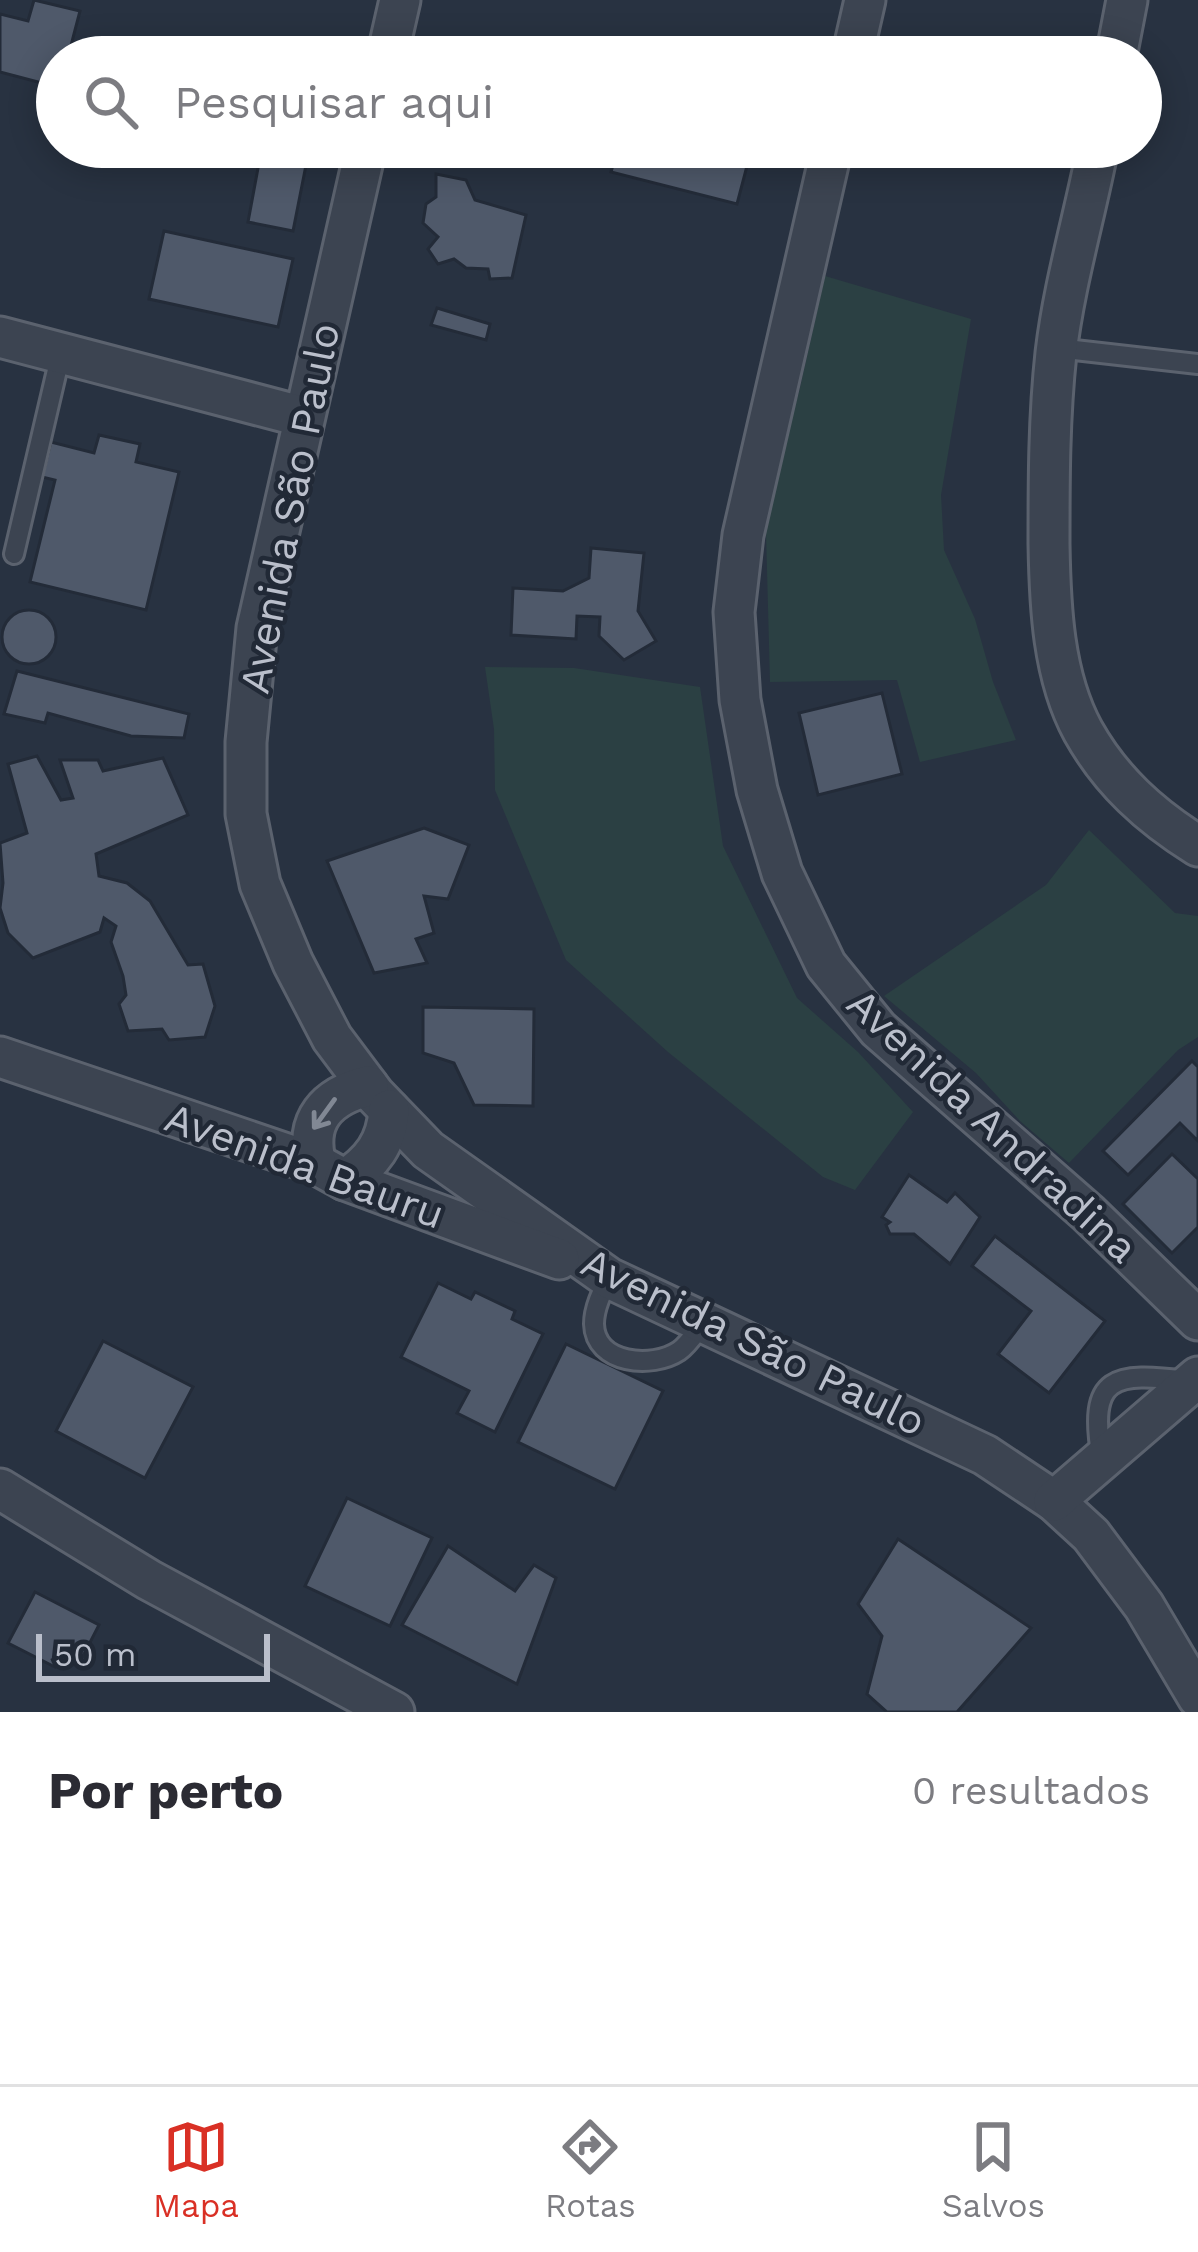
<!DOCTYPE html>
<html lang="pt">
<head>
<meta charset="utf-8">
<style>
  body { margin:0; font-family:"Work Sans",sans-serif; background:#f7f7f7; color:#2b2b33 }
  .scale { position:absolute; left:36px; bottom:30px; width:234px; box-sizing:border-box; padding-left:12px; border:6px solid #babfcb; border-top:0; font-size:33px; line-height:42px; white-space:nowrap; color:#babfcb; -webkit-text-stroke:9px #212936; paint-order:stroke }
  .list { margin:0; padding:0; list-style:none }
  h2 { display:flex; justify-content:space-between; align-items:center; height:156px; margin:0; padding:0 48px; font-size:51px }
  h2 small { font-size:39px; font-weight:400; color:#7c7c81 }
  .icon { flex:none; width:66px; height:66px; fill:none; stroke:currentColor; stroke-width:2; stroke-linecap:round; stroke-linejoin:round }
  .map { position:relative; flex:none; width:1198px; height:1712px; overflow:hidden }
  .search { position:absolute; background:#fff; box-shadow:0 6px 30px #0003; left:36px; right:36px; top:36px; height:132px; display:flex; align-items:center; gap:30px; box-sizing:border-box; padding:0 42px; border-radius:66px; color:#7c7c81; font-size:45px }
  .sheet { height:372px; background:#fff }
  nav { display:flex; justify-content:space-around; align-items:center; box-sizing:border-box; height:168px; border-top:3px solid #e1e1e2; background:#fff; font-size:33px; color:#7c7c81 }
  nav a { display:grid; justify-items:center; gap:6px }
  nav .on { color:#d93025 }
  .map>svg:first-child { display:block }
  .green { fill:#2b4043 }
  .building { fill:#4f596a; stroke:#232b38; stroke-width:3 }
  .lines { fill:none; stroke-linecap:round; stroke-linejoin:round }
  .lane-casing { stroke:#5b626e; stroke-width:24 }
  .street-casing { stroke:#5b626e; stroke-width:45 }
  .lane { stroke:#3c4451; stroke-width:18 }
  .street { stroke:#3c4451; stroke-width:39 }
  .oneway { stroke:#818894 }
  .labels { text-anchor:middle; stroke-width:9; stroke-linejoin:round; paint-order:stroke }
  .street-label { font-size:42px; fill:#babfcb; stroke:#212936 }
</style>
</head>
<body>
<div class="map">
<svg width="1198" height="1712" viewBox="0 0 1198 1712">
  <rect width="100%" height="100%" fill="#283241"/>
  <g class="green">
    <polygon points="825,276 971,319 941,495 944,550 975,619 993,682 1016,740 920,762 897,680 770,682 766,532 777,464 799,392"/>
    <polygon points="485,667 574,668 700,687 723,846 797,998 858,1052 913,1112 855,1190 823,1177 668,1052 566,960 495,790 494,729"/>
    <polygon points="1089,830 1175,913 1198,916 1198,1037 1178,1050 1069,1163 1020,1121 976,1073 884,996 1046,885"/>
  </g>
  <g class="building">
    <polygon points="34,0 80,11 68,57 57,57 57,87 0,72 0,14 28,21"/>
    <polygon points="618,147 752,147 737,204 611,172"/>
    <polygon points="261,152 307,160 293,231 248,222"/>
    <polygon points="436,174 466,180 475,200 526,215 512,278 490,279 488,269 466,268 454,259 438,264 428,249 438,237 423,223 426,204 436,197"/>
    <polygon points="164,231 293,259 278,327 149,299"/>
    <polygon points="437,308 490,324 486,340 431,325"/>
    <polygon points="99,435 140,444 136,462 179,472 146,610 30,582 55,480 42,477 51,442 94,453"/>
    <polygon points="591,548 644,553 638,611 656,641 624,660 599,636 600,617 577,616 576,639 511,635 513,588 563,591 589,578"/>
    <circle cx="29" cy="637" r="27"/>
    <polygon points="17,671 189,714 184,738 131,736 48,713 45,723 4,714"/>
    <polygon points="882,693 902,774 818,795 799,713"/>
    <polygon points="37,756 61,800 73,798 60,760 98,760 103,771 163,758 188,815 96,854 99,876 127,883 150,901 188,965 203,964 215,1006 205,1037 169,1040 162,1029 128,1031 119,1004 126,995 123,976 111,942 116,926 104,918 100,932 33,958 8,933 0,908 3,883 0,843 27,833 8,764"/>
    <polygon points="424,828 469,845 448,899 424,896 434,933 416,939 427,963 374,973 327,861"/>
    <polygon points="423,1007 534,1009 533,1106 474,1105 454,1063 423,1053"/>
    <polygon points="1192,1061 1198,1067 1198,1141 1180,1123 1128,1175 1103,1151"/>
    <polygon points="1172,1154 1198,1179 1198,1227 1172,1253 1123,1204"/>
    <polygon points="909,1175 947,1202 955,1193 980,1217 950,1264 914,1234 890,1234 886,1225 890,1222 882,1217"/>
    <polygon points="995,1236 1105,1321 1049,1393 998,1354 1031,1311 972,1266"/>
    <polygon points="438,1283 471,1299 475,1292 515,1311 512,1319 543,1334 495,1432 457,1413 469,1391 401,1357"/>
    <polygon points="103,1341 193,1387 145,1478 56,1431"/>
    <polygon points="566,1344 663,1391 615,1489 518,1442"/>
    <polygon points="347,1498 432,1538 390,1626 305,1586"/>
    <polygon points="898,1539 1031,1628 957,1712 887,1712 867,1694 882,1636 858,1604"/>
    <polygon points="448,1546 515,1591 534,1565 556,1578 517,1684 402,1625"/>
    <polygon points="35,1592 99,1625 83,1656 65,1647 55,1667 8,1643"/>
  </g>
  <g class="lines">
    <defs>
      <g id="lane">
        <polyline points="1057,348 1198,364"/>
        <polyline points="14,554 61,353"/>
        <path d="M609,1278c-7,14 -15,30 -15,46 1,40 58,45 85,27 9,-6 17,-19 25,-29"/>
        <path d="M1102,1459c-15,-84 12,-87 86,-78"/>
      </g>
      <g id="street">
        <polyline points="387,57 400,0"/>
        <polyline points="852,57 865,0"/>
        <polyline points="1116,57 1127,0"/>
        <polyline points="366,147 257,628 246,742 246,814 260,884 293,963 332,1038 374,1094 428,1150 609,1278 985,1455 1054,1501 1091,1535 1144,1606 1198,1697"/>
        <polyline points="832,147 743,535 734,612 740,700 757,790 782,873 826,965 878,1029 1088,1213 1198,1320"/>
        <path d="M1098,147c-13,68 -34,137 -42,206 -7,64 -7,128 -7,191 1,62 4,132 34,187 28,50 67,85 115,115"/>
        <polyline points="0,337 304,417"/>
        <polyline points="0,1057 316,1164 345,1180 559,1259"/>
        <path d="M316,1164c-12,-44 11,-68 52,-78"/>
        <path d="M345,1180c27,-18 42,-37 44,-70"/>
        <polyline points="0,1489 149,1580 394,1712"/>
        <polyline points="1054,1501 1198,1377"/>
      </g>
    </defs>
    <use href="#lane" class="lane-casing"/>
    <use href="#street" class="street-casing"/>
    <use href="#lane" class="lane"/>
    <use href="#street" class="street"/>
  </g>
  <defs><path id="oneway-shaft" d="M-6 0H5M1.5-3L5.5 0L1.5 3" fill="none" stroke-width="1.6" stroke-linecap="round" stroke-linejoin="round" transform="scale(3)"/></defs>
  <use class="oneway" href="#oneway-shaft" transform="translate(324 1114) rotate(126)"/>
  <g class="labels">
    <g class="street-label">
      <text transform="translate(289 508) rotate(-79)" y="15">Avenida São Paulo</text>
      <text transform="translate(993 1125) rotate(43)" y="15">Avenida Andradina</text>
      <text transform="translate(305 1165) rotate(20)" y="15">Avenida Bauru</text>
      <text transform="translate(754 1341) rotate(26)" y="15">Avenida São Paulo</text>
    </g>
  </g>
</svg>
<div class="scale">50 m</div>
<div class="search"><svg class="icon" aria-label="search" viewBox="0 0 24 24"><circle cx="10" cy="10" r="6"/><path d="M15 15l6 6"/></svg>Pesquisar aqui</div>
</div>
<section class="sheet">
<h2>Por perto<small>0 resultados</small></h2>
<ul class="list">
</ul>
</section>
<nav>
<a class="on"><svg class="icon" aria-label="map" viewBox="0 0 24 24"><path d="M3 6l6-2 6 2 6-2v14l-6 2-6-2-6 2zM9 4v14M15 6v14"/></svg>Mapa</a>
<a><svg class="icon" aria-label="directions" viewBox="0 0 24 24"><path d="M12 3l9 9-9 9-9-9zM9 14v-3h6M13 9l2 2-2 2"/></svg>Rotas</a>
<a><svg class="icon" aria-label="saved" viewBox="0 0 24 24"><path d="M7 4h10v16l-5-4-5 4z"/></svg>Salvos</a>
</nav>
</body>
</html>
